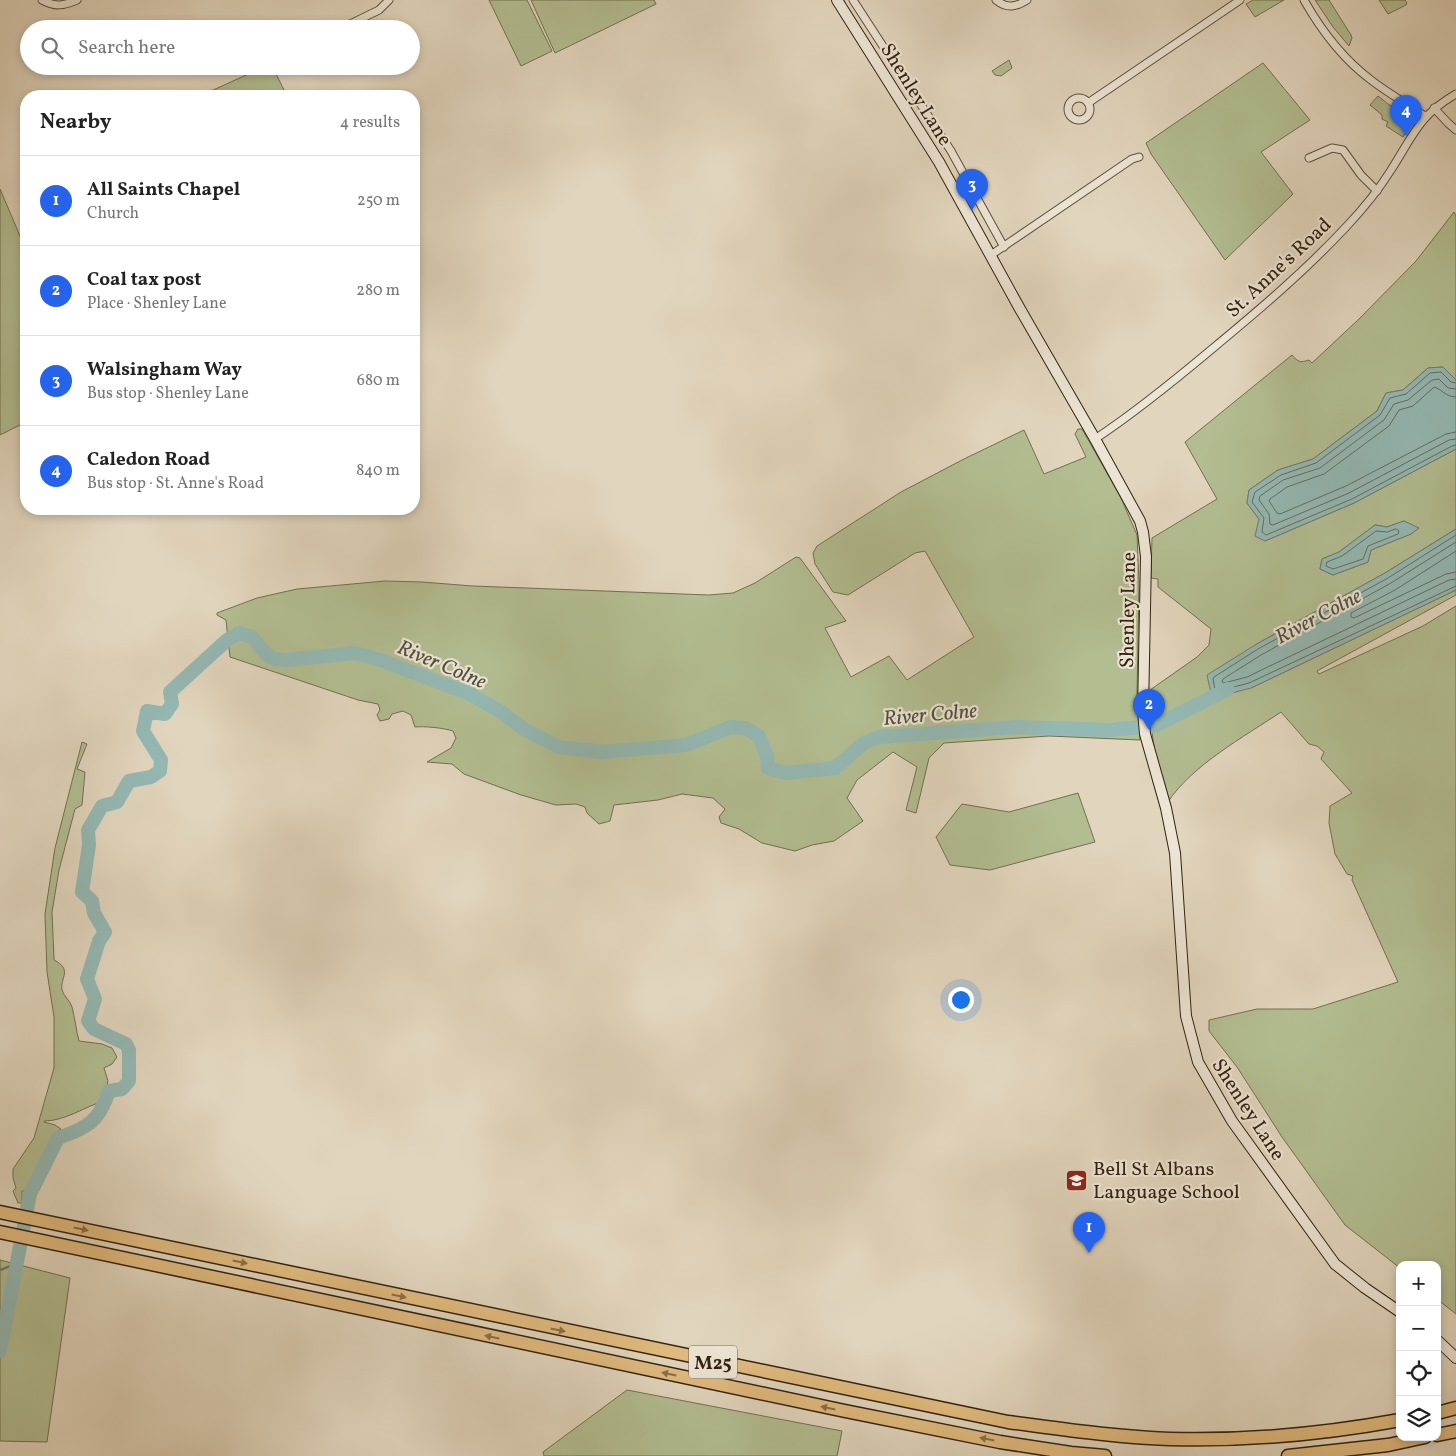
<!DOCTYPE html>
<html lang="en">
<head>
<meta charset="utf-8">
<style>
  body { margin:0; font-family:Vollkorn,serif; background:#f6f6f6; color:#222 }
  .controls { position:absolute; right:15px; bottom:15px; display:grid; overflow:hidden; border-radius:10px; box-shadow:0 2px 8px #0003 }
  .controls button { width:45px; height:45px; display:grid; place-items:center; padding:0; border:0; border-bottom:1px solid #e0e0e0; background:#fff; color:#222; font:25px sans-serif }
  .you { position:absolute; left:960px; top:999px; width:18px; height:18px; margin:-12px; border:4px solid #fff; border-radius:50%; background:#1a73e8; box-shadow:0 0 0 8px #1a73e833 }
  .badge { display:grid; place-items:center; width:32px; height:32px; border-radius:50%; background:#2563eb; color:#fff; font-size:16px; font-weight:700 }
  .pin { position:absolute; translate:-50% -41px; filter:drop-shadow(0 1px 2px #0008) }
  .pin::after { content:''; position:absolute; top:26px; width:18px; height:15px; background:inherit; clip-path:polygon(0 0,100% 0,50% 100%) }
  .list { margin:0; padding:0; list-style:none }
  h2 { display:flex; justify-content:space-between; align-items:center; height:65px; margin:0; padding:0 20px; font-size:21px }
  h2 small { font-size:16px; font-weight:400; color:#767676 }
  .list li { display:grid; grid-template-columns:32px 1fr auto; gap:15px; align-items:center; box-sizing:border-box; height:90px; padding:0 20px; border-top:1px solid #e0e0e0 }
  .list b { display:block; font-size:19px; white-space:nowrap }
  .list p { margin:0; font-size:16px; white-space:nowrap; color:#767676 }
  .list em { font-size:16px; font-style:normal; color:#767676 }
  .icon { flex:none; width:28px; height:28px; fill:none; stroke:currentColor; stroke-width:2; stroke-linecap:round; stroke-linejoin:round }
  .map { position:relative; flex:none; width:1456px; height:1456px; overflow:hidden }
  .search { position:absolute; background:#fff; box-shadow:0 2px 8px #0003; left:20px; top:20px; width:400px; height:55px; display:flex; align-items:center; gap:12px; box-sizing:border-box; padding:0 18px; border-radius:28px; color:#767676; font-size:19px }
  .panel { position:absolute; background:#fff; box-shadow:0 2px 8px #0003; left:20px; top:90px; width:400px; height:425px; border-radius:20px }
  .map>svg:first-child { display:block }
  .green { fill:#b2bd91; stroke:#727050; fill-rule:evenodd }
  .water { fill:#94b8b3; stroke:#6d7c71 }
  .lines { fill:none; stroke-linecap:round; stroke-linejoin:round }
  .shore { stroke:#646d60; stroke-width:1 }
  .stream { stroke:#6d7c71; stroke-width:2.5 }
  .river { stroke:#94b8b3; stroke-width:14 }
  .street-casing { stroke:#5e4f3a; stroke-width:9 }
  .secondary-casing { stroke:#33220e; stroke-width:12 }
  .highway-casing { stroke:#33220e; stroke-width:15 }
  .street { stroke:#ece4d4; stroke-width:7 }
  .secondary { stroke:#ece4d4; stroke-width:10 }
  .highway { stroke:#e0ba7e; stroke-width:12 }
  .oneway { fill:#8a6e46 }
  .labels { text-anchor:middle; stroke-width:4.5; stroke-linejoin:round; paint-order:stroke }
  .shield { fill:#ece4d4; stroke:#6a5c49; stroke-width:1 }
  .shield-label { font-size:19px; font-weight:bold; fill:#33220e }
  .street-label { font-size:20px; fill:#33220e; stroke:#ece4d4 }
  .poi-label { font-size:20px; fill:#33220e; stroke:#ece4d4; text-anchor:start }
  .water-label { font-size:21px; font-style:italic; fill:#504f40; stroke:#ece4d4 }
</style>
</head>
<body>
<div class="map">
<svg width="1456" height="1456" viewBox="0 0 1456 1456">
  <rect width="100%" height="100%" fill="#e1d5bd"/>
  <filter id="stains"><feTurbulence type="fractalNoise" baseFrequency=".004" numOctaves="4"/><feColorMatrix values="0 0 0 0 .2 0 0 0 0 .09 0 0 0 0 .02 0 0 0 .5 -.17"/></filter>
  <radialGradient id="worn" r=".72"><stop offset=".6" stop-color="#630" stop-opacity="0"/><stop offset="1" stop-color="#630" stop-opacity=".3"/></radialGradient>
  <g class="green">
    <polygon points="489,0 527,0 552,51 521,66"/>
    <polygon points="531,0 654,0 656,4 555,53"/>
    <polygon points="1253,0 1284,0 1255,17 1246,4"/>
    <polygon points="1315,0 1329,0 1351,35 1352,38 1349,46 1333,27"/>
    <polygon points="1379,0 1405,0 1407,3 1406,5 1388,14"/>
    <polygon points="1009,60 1012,68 1001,76 995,75 992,71"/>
    <polygon points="1263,63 1310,120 1261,152 1293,194 1225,260 1151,154 1146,143"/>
    <polygon points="266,66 272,66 287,96 200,96"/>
    <polygon points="1378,96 1388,104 1413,119 1403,137 1386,126 1388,122 1382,119 1382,115 1370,105"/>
    <polygon points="0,189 26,250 26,422 0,435"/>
    <path d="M1454,212l2,4v164l-13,-13 -15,1 -25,22 -17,3 -9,18 -64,48 -35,11 -29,20 -2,13 12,16 6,22 89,-38 102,-54v80l-71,44 -130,72 -4,43 205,-98v5l-139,76 2,3 104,-48 33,-20v708l-19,-15v-34h-37v3l-55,-43 -63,-88 -45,-70 -28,-36v-11l48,-11h56l85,-27 -46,-102 1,-4 -6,-2 -12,-20 -6,-31 1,-17 22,-13 -31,-34 3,-7 -7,-6 -8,-2 -28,-32c-36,24 -90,54 -113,90 -12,-37 -19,-73 -18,-112l47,-33 12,-12 2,-16 -53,-42v-8l-7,-1 1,-40 65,-39 -32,-57 107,-87c6,7 8,8 17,5l3,3 47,-44 57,-58zM1404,521l14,7 -7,6 -40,16 -3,12 -35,13 -13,-6 2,-10 17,-7 36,-27 12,2z"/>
    <path d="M1078,429h4l39,69 16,37 2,48 -2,111 3,46 -91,-4 -105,7 -15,15 -13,55 -10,-3 11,-43 -24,-15 -36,28 -10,18 16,23 -29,20 -22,4 -17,6 -33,-8 -23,-14 -18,-6 -2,-6 6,-8 -12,-11 -31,-4 -24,6 -44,5 -4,16 -11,3 -12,-11 -2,-6 -9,-3 -20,1 -35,-10 -57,-21 -12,-10 -25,-2 24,-14 5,-10 -3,-7c-9,-3 -29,-5 -38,-4l-4,-12 -8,-4 -11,3 -3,5 -9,2 -3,-6 3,-5 -2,-6 -20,-4 -128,-43 -4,-37 -9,-5v-2l40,-15 40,-9 88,-8 37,1 51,4 236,9 24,-2 22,-10 41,-26 4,1 46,63 -21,7 26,49 38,-21 18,24 67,-43 -49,-86 -10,2 -67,42 -15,-3 -18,-28 -2,-11 4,-7 84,-54 63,-33 60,-29 20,44 42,-17 -11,-23z"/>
    <path d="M82,742l5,2 -10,25 8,3 -3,33 -7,4 -16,61 -7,42 2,48c19,10 6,17 8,30 2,7 8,10 10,17 3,11 4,23 7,34l23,3 10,4 5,9 -5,7 -8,4 4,13 -4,20c-20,6 -39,20 -60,20v1l11,3 6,4 -9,7 -24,55h-6v12h-4l-5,-12 3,-3 -3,-10v-9l21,-31 20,-70v-51l-7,-45 -2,-58 10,-66z"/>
    <polygon points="1078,793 1095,842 990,870 950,865 936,837 962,804 1009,812"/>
    <polygon points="0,1260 70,1278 47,1442 0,1441"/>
    <polygon points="627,1390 842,1431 837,1456 544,1456 543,1452"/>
  </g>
  <g class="water">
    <polygon points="1443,367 1456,380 1456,449 1354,503 1265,541 1255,536 1259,519 1247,503 1249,490 1278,470 1313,459 1377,411 1386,393 1403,390 1428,368"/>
    <polygon points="1404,521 1419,528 1411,534 1371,550 1368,562 1333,575 1320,569 1322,559 1339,552 1375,525 1387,527"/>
    <polygon points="1456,529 1456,590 1251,688 1212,698 1207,675 1255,645 1385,573"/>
  </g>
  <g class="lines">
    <g class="shore">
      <polyline points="1456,383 1451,382 1441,372 1430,373 1406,394 1390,398 1380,415 1316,463 1281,475 1255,492 1252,502 1264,518 1262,532 1266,535 1352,499 1452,446 1456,445"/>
      <polyline points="1456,389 1448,388 1439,379 1432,380 1408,400 1394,404 1384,420 1320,468 1283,480 1260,496 1259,500 1269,514 1270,524 1273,525 1349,493 1449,440 1456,439"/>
      <path d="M1456,397c-11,0 -14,-8 -22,-10l-21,19 -14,4 -10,16 -65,48 -37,13 -17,12 -1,2 8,12 3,1 66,-28 100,-52 10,-2"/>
      <polygon points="1396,529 1399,531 1398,534 1368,546 1363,559 1333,569 1326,566 1327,562 1342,556 1376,531 1387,532"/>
      <polyline points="1456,535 1388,578 1258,649 1214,677 1213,679 1215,690 1218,691 1249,683 1456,586"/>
      <polyline points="1456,542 1391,583 1261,655 1223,679 1222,682 1224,683 1247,677 1449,580 1456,579"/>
      <polyline points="1456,551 1395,590 1351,613 1351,617 1354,618 1446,574 1456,572"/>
    </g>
    <polyline class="stream" points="0,1270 18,1263"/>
    <path class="river" d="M0,1351l30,-157 28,-56c29,-10 41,-16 51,-47l13,-2 7,-8v-31l-3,-6 -32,-15 -6,-8 7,-22 -8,-20 12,-38 6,-9 -11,-19 -2,-12 -10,-9 7,-47 -1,-15 14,-24 15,-4 12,-21 22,-4 9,-6 1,-11 -18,-29 4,-20 18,3 7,-10 -2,-12 57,-52 13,-7 12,4 15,18 7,4 12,1 69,-7 20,5 95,36 34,20 21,16 34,17 44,5 83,-7 45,-18 14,1 14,8 8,21 1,11 19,5 48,-5 29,-25 15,-6 138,-10 93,3 45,-4 73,-37"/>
    <defs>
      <g id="street">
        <path d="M42,0c12,7 22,6 35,0"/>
        <polyline points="853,0 951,151 1004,247"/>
        <path d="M996,0c11,9 20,7 31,0"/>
        <path d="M1304,0c17,30 39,59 67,80 17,13 36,24 54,36"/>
        <polyline points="340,29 379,10 389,0"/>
        <circle cx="1079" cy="109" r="11"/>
        <polyline points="1088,103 1240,0"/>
        <polyline points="1434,108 1448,123 1456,130"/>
        <polyline points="1309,158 1332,148 1343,150 1361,175 1377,191"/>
        <polyline points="991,255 1132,159 1139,157"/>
        <path d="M1095,439c41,-27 80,-59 117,-90 47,-39 93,-78 134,-122 17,-18 32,-36 45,-57 22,-34 27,-54 65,-76"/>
      </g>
      <g id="secondary">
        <polyline points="837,0 939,162 1020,309 1095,439 1140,521 1143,532 1146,557 1143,711 1145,734 1166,808 1175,853 1186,1016 1198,1062 1232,1121 1335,1264 1365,1288 1400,1312"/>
        <polyline points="1437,1340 1456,1358"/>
      </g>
      <g id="highway">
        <path d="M0,1212l1008,210c54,7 107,15 162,17 77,2 154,-5 230,-19"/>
        <polyline points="0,1232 845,1411 1000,1442 1071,1453 1105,1456"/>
        <polyline points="1437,1413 1456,1408"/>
        <polyline points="1437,1435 1456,1431"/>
        <polyline points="1288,1456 1388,1445 1425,1437"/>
      </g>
    </defs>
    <use href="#street" class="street-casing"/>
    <use href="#secondary" class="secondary-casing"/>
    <use href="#highway" class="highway-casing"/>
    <use href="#street" class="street"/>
    <use href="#secondary" class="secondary"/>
    <use href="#highway" class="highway"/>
  </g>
  <defs><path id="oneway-solid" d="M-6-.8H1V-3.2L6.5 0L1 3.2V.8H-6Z" transform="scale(1.25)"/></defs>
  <g class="oneway">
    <use href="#oneway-solid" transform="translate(81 1229) rotate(12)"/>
    <use href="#oneway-solid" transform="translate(240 1262) rotate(12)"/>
    <use href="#oneway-solid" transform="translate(399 1296) rotate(12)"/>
    <use href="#oneway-solid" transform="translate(558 1330) rotate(12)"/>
    <use href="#oneway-solid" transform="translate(492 1337) rotate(-168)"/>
    <use href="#oneway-solid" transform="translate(669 1374) rotate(-168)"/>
    <use href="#oneway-solid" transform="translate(828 1408) rotate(-168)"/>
    <use href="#oneway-solid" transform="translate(987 1439) rotate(-169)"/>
  </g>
  <defs>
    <symbol id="school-square" viewBox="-11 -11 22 22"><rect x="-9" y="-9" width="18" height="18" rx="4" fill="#8f2418" stroke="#ece4d4"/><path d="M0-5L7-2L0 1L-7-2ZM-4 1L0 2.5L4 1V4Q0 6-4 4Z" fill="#fff"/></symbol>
  </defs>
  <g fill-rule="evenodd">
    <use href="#school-square" x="1064" y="1168" width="25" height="25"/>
  </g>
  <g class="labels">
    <rect class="shield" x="689" y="1345.5" width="48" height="33" rx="4"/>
    <g class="shield-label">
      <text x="713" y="1369">M25</text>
    </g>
    <g class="street-label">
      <text transform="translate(917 94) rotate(58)" y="7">Shenley Lane</text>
      <text transform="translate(1278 267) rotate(-43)" y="7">St. Anne's Road</text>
      <text transform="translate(1127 610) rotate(-89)" y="7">Shenley Lane</text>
      <text transform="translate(1249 1109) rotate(57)" y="7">Shenley Lane</text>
    </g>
    <g class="poi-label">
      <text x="1093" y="1175">Bell St Albans<tspan x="1093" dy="23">Language School</tspan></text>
    </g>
    <g class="water-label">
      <text transform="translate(1318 616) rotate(-28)" y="7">River Colne</text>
      <text transform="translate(442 664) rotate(23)" y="7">River Colne</text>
      <text transform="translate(930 714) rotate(-5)" y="7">River Colne</text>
    </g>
  </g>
  <rect width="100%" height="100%" filter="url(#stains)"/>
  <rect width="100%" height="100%" fill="url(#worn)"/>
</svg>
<div class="controls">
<button>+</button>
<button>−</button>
<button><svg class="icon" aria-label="locate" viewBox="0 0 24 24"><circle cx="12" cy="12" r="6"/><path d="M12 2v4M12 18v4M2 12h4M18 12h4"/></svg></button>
<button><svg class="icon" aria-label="layers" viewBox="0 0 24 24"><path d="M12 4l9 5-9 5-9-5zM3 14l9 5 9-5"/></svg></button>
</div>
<div class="you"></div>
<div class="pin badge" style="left:1089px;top:1253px">1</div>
<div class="pin badge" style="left:1149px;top:730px">2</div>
<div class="pin badge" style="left:972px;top:210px">3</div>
<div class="pin badge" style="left:1406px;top:136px">4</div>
<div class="search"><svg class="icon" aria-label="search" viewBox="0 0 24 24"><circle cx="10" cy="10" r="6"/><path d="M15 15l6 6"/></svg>Search here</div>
<section class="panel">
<h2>Nearby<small>4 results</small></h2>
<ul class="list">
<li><span class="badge">1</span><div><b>All Saints Chapel</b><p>Church</p></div><em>250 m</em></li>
<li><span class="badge">2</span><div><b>Coal tax post</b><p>Place · Shenley Lane</p></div><em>280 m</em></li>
<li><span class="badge">3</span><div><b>Walsingham Way</b><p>Bus stop · Shenley Lane</p></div><em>680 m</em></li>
<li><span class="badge">4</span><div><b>Caledon Road</b><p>Bus stop · St. Anne's Road</p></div><em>840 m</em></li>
</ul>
</section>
</div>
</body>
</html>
